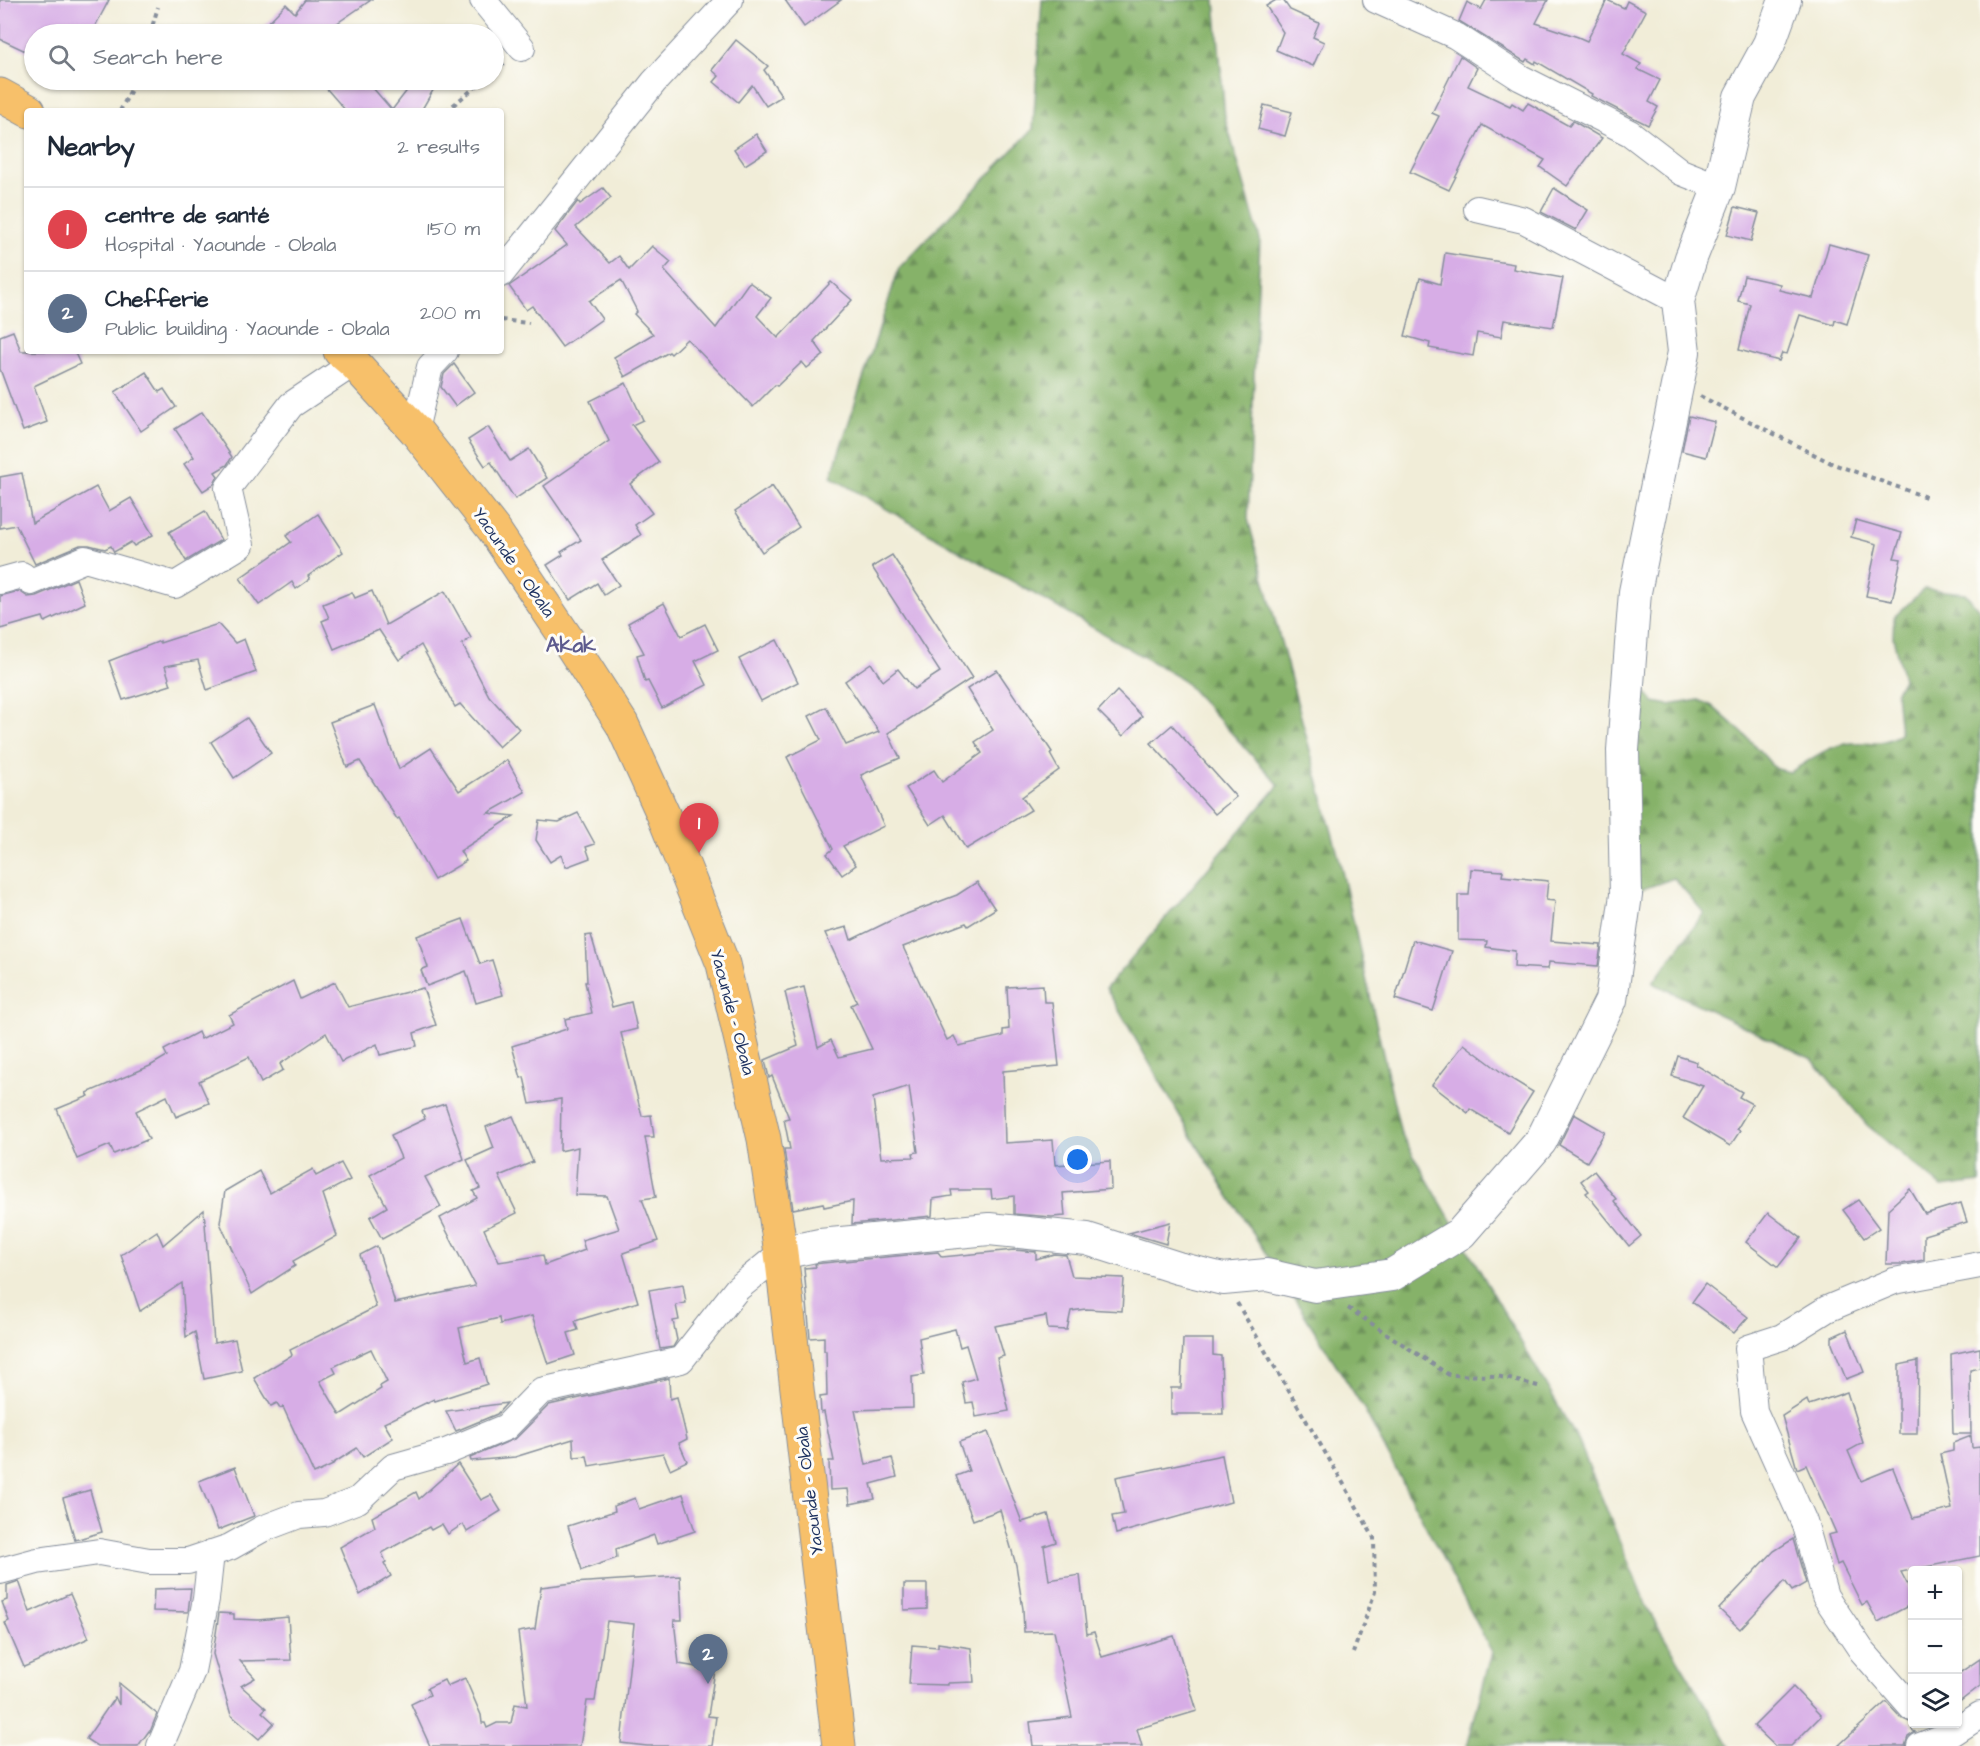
<!DOCTYPE html>
<html lang="en">
<head>
<meta charset="utf-8">
<style>
  body { margin:0; font-family:"Architects Daughter",sans-serif; background:#f6f6f7; color:#1f2937 }
  .controls { position:absolute; right:18px; bottom:18px; display:grid; overflow:hidden; border-radius:6px; box-shadow:0 2px 4px #0004 }
  .controls button { width:54px; height:54px; display:grid; place-items:center; padding:0; border:0; border-bottom:2px solid #e0e1e3; background:#fff; color:#1f2937; font:30px sans-serif }
  .you { position:absolute; left:1078px; top:1160px; width:21px; height:21px; margin:-15px; border:4px solid #fff; border-radius:50%; background:#1a73e8; box-shadow:0 0 0 9px #1a73e833 }
  .badge { display:grid; place-items:center; width:39px; height:39px; border-radius:50%; background:#d93025; color:#fff; font-size:20px; font-weight:700 }
  .pin { position:absolute; translate:-50% -50px; filter:drop-shadow(0 2px 3px #0008) }
  .pin::after { content:''; position:absolute; top:32px; width:21px; height:18px; background:inherit; clip-path:polygon(0 0,100% 0,50% 100%) }
  .list { margin:0; padding:0; list-style:none }
  h2 { display:flex; justify-content:space-between; align-items:center; height:78px; margin:0; padding:0 24px; font-size:26px }
  h2 small { font-size:20px; font-weight:400; color:#747a83 }
  .list li { display:grid; grid-template-columns:39px 1fr auto; gap:18px; align-items:center; box-sizing:border-box; height:84px; padding:0 24px; border-top:2px solid #e0e1e3 }
  .list b { display:block; font-size:22px; white-space:nowrap }
  .list p { margin:0; font-size:20px; white-space:nowrap; color:#747a83 }
  .list em { font-size:20px; font-style:normal; color:#747a83 }
  .icon { flex:none; width:33px; height:33px; fill:none; stroke:currentColor; stroke-width:2; stroke-linecap:round; stroke-linejoin:round }
  .map { position:relative; flex:none; width:1980px; height:1746px; overflow:hidden }
  .search { position:absolute; background:#fff; box-shadow:0 2px 4px #0004; left:24px; top:24px; width:480px; height:66px; display:flex; align-items:center; gap:15px; box-sizing:border-box; padding:0 21px; border-radius:33px; color:#747a83; font-size:22px }
  .panel { position:absolute; background:#fff; box-shadow:0 2px 4px #0004; left:24px; top:108px; width:480px; height:246px; border-radius:6px }
  .map>svg:first-child { display:block }
  .forest { fill:url(#forest-firs); stroke:#507064; stroke-width:1.5 }
  .building { fill:#d7ade6; fill-rule:evenodd }
  .lines { fill:none; stroke-linecap:round; stroke-linejoin:round }
  .minor-casing { stroke:#868e9b; stroke-width:28 }
  .tertiary-casing { stroke:#868e9b; stroke-width:34 }
  .trunk-casing { stroke:#868e9b; stroke-width:35 }
  .path { stroke:#868e9b; stroke-width:4; stroke-dasharray:4.5 4.5; stroke-linecap:butt }
  .minor { stroke:#fff; stroke-width:26 }
  .tertiary { stroke:#fff; stroke-width:32 }
  .trunk { stroke:#f7c06b; stroke-width:33 }
  .labels { text-anchor:middle; stroke-width:6; stroke-linejoin:round; paint-order:stroke }
  .street-label { font-size:18px; fill:#1b2f5e; stroke:#fdfcf7 }
  .quarter-label { font-size:21px; font-weight:bold; fill:#5d5b8e; stroke:#fdfcf7 }
</style>
</head>
<body>
<div class="map">
<svg width="1980" height="1746" viewBox="0 0 1980 1746">
  <defs>
    <pattern id="forest-firs" width="22" height="20" patternUnits="userSpaceOnUse" patternTransform="scale(1.5)"><rect width="22" height="20" fill="#86b269"/><path d="M5 1l3.5 6h-7zM16 11l3.5 6h-7z" fill="#6d915a"/></pattern>
  </defs>
  <rect width="100%" height="100%" fill="#fdfcf7"/>
  <filter id="ink" filterUnits="userSpaceOnUse"><feTurbulence type="fractalNoise" baseFrequency=".0167" numOctaves="2"/><feDisplacementMap in="SourceGraphic" scale="12" xChannelSelector="R" yChannelSelector="G"/><feConvolveMatrix kernelMatrix="1 2 1 2 8 2 1 2 1" color-interpolation-filters="sRGB"/></filter>
  <filter id="wash" filterUnits="userSpaceOnUse"><feTurbulence type="fractalNoise" baseFrequency=".008" numOctaves="4" result="noise"/><feDisplacementMap in="SourceGraphic" scale="24" xChannelSelector="R" yChannelSelector="G"/><feGaussianBlur stdDeviation="1.35" result="paint"/><feColorMatrix in="noise" values="0 0 0 0 0 0 0 0 0 0 0 0 0 0 0 0 0 1.4 0 .05"/><feComposite in="paint" operator="in"/></filter>
  <g filter="url(#wash)">
    <rect width="100%" height="100%" fill="#f1edd8"/>
    <g class="forest">
      <polygon points="1042,0 1215,0 1225,118 1260,239 1248,519 1340,862 1401,1134 1579,1442 1647,1608 1730,1746 1467,1746 1492,1652 1363,1407 1195,1142 1106,988 1279,785 1182,679 831,477 899,268 1033,129"/>
      <path d="M1924,589l41,4 15,18v571l-38,5 -75,-62 -55,-66 -159,-76 51,-70 -30,-35 -48,17 4,-238 15,35 9,10 15,3 30,-5 13,6 34,30 30,33 14,3c16,-9 33,-23 51,-27 23,-7 33,5 59,-11l-4,-43 7,-12 -10,-42 1,-20z"/>
    </g>
    <g id="blocks">
      <g class="building">
        <polygon points="0,0 109,0 91,34 34,34 34,55 0,39"/>
        <polygon points="305,0 371,0 321,34 257,34 286,4 295,13"/>
        <polygon points="785,0 841,0 804,27"/>
        <polygon points="1276,0 1283,0 1290,10 1319,23 1313,37 1324,42 1313,66 1276,50 1283,32 1266,6"/>
        <polygon points="1486,0 1548,0 1536,23 1578,37 1587,41 1607,0 1624,8 1627,1 1646,11 1623,54 1641,64 1637,69 1660,80 1649,102 1658,107 1648,125 1591,96 1592,94 1536,61 1535,64 1527,59 1525,62 1459,21 1467,2 1481,9"/>
        <polygon points="736,40 768,66 764,70 782,96 766,106 752,85 738,102 714,82 719,76 712,70"/>
        <polygon points="1460,56 1477,68 1468,86 1510,106 1512,103 1523,110 1528,103 1569,126 1573,121 1602,138 1567,186 1540,167 1545,160 1482,125 1449,190 1410,172 1439,116 1432,113"/>
        <polygon points="319,80 366,80 392,110 415,80 439,80 421,111 346,111"/>
        <polygon points="1264,105 1292,112 1285,136 1258,129"/>
        <polygon points="756,134 767,151 745,165 734,149"/>
        <polygon points="603,188 611,198 576,227 610,263 619,256 629,270 652,246 671,262 664,270 716,328 749,282 771,298 757,316 778,338 831,282 852,300 814,341 824,355 807,368 802,362 777,386 775,385 753,407 687,339 671,354 669,352 625,377 614,357 653,334 634,314 637,311 621,280 589,301 602,319 562,347 532,306 526,310 509,286 567,245 555,231 578,201 580,204"/>
        <polygon points="1554,188 1588,210 1576,230 1541,212"/>
        <polygon points="1735,207 1759,213 1751,241 1727,235"/>
        <polygon points="1829,244 1868,255 1847,324 1835,320 1834,325 1800,315 1787,354 1782,353 1779,361 1739,350 1750,304 1738,301 1744,276 1780,284 1779,290 1813,298"/>
        <polygon points="1445,253 1514,264 1513,269 1563,278 1553,327 1504,320 1501,337 1477,333 1473,356 1429,348 1430,343 1405,336 1420,278 1440,284"/>
        <polygon points="13,331 21,351 74,351 80,364 34,386 47,422 23,431 0,369 0,336"/>
        <polygon points="454,364 474,392 455,406 441,387 444,374"/>
        <polygon points="146,372 159,392 164,389 176,407 141,431 115,392"/>
        <polygon points="626,383 643,420 632,425 659,462 630,484 652,513 635,525 641,535 602,560 619,585 604,595 597,583 570,600 547,565 563,555 561,552 581,540 544,486 609,441 590,401"/>
        <polygon points="202,412 232,457 227,465 215,472 218,476 214,484 203,491 184,464 194,457 175,429"/>
        <polygon points="1689,416 1715,422 1706,457 1682,451"/>
        <polygon points="488,427 510,461 529,449 547,478 515,499 491,462 485,466 468,440"/>
        <polygon points="22,473 32,523 96,487 109,511 131,498 153,535 134,546 131,542 114,552 111,546 105,549 89,545 80,545 35,564 16,525 0,528 0,477"/>
        <polygon points="772,486 799,527 762,552 735,511"/>
        <polygon points="205,511 221,540 186,561 169,532"/>
        <polygon points="318,514 343,552 308,576 310,579 296,589 292,582 259,605 240,578 291,542 286,536"/>
        <polygon points="1856,520 1902,533 1894,558 1901,559 1892,601 1866,596 1877,544 1851,537"/>
        <polygon points="892,555 972,678 888,733 900,758 861,775 884,826 843,846 856,865 842,875 827,854 833,849 787,757 821,740 809,716 826,707 846,745 879,732 845,681 871,663 883,681 898,669 914,689 940,672 872,567"/>
        <polygon points="76,579 85,603 45,622 43,617 0,629 0,596 19,591 28,597 36,596"/>
        <polygon points="372,591 386,625 445,591 471,638 462,644 489,696 519,729 499,747 460,704 455,707 421,645 399,660 379,630 334,649 322,621 329,618 323,604 352,592 355,598"/>
        <polygon points="664,603 681,636 705,624 718,650 695,661 707,685 662,708 648,681 645,682 637,655 644,653 628,623"/>
        <polygon points="218,624 235,643 244,639 256,672 207,690 198,660 165,666 171,685 123,700 109,661 160,641 160,643"/>
        <polygon points="777,640 798,682 761,701 739,659"/>
        <polygon points="997,670 1052,752 1050,754 1059,770 1022,797 1031,810 966,849 945,815 930,825 906,788 934,770 942,782 982,753 975,742 993,730 967,689"/>
        <polygon points="1117,691 1142,716 1123,736 1098,711"/>
        <polygon points="375,705 399,769 431,748 459,791 507,760 525,792 488,813 514,816 460,851 466,861 434,880 399,818 397,819 360,761 347,767 330,722"/>
        <polygon points="247,718 271,753 234,778 211,742"/>
        <polygon points="1172,725 1236,797 1215,814 1151,743"/>
        <polygon points="578,813 595,844 586,847 590,858 566,867 561,855 550,862 536,840 539,820 559,822"/>
        <polygon points="1471,869 1503,871 1502,876 1548,881 1546,900 1555,901 1551,941 1601,945 1598,966 1549,962 1548,969 1514,967 1515,951 1486,947 1487,941 1458,940 1458,895 1469,895"/>
        <path d="M977,882l18,27 -27,17 -2,-3 -63,24 44,93 7,-4 5,10 44,-10v-6l6,-1 -2,-42 36,-2 1,17h8l7,64 -56,5 2,72 48,-3 2,25 55,-4 1,28 -48,4 2,23 -13,1 -38,-3v-18l-22,3 -1,-9h-40l1,6 -19,3 -1,17 -80,8 1,-23 -29,6 -1,-4 -30,6 -9,-60h6l-6,-30 5,-1 -17,-42 -3,2 -4,-18 33,-14 -13,-54 19,-5 14,60 13,-7 8,17 33,-8 -21,-44 6,-3 -32,-69 22,-6 4,13 45,-22 61,-23zM909,1086l9,66 -5,1 1,4 -33,1 -8,-60z"/>
        <polygon points="463,919 480,964 492,960 503,995 476,1003 466,971 427,986 421,970 428,967 417,936"/>
        <path d="M591,935l21,72 19,-5 6,27 -16,4 21,83 9,-1 3,22h-9l11,60 -14,2 16,42 -35,12 15,49 -63,19 3,9 -10,3 7,22 -27,9 -16,-48 -32,8 -1,-6 -40,10 8,34 13,-4 7,26 -52,17 -1,-2 -50,24 9,15 -30,19 -6,-9 -25,16 1,1 -19,9 -31,-67 -3,1 -3,-5 -6,3 -17,-28 38,-23 -2,-5 86,-43 -16,-52 17,-9 18,57 80,-17 -35,-68 37,-20 -4,-7 7,-3 -13,-28 27,-12 -8,-21 27,-11 20,46 -34,14 18,37 -33,16 15,33 44,-7 2,10 40,-15 -3,-10 37,-11 -12,-33 -32,-1 3,-48 -18,4 1,-52 -31,5 -6,-27 -3,1 -9,-32 55,-17 -2,-10 27,-6 -7,-31h2l-2,-46zM371,1349l16,33 -7,4 1,3 -41,26 -20,-34 16,-8 -3,-6z"/>
        <polygon points="1413,940 1452,951 1433,1011 1395,999"/>
        <polygon points="293,981 300,999 335,982 348,1007 423,988 436,1025 414,1033 417,1046 380,1055 377,1044 341,1062 326,1033 280,1064 283,1070 261,1083 249,1057 199,1081 209,1103 176,1117 167,1096 136,1111 149,1139 114,1154 110,1145 77,1159 57,1109 89,1096 87,1093 150,1066 167,1056 164,1050 198,1032 201,1039 233,1023 229,1015"/>
        <polygon points="1464,1044 1505,1075 1533,1092 1508,1132 1470,1109 1468,1113 1432,1085"/>
        <polygon points="1678,1056 1697,1062 1696,1065 1742,1092 1739,1097 1752,1104 1737,1129 1740,1131 1730,1146 1683,1118 1703,1086 1672,1076"/>
        <polygon points="445,1104 464,1159 425,1177 441,1207 382,1239 370,1217 387,1207 370,1175 401,1158 391,1135 425,1119 422,1111"/>
        <polygon points="1574,1114 1605,1132 1587,1162 1559,1145"/>
        <polygon points="341,1163 350,1180 323,1194 337,1236 293,1261 295,1266 252,1294 220,1223 225,1191 259,1171 270,1193 313,1169 316,1176"/>
        <polygon points="1594,1171 1616,1199 1614,1201 1641,1236 1629,1246 1586,1193 1589,1191 1581,1181"/>
        <polygon points="1910,1189 1925,1214 1961,1203 1967,1222 1924,1235 1924,1260 1902,1264 1886,1264 1888,1209"/>
        <polygon points="1858,1200 1879,1228 1864,1238 1843,1210"/>
        <polygon points="204,1210 214,1343 235,1339 242,1371 204,1379 195,1332 186,1337 182,1283 140,1311 121,1255 157,1231 163,1245"/>
        <polygon points="1768,1213 1801,1238 1778,1267 1746,1242"/>
        <polygon points="1170,1222 1166,1244 1129,1233"/>
        <polygon points="1014,1250 1036,1252 1036,1259 1054,1254 1066,1255 1072,1276 1124,1278 1122,1311 1086,1309 1071,1311 1067,1330 1048,1329 1046,1316 995,1326 1004,1356 997,1358 1009,1411 976,1417 973,1402 966,1403 962,1382 976,1378 966,1345 960,1347 955,1329 919,1338 924,1375 912,1377 913,1408 855,1410 866,1465 892,1458 897,1477 871,1484 875,1499 850,1504 848,1489 830,1490 829,1461 834,1461 824,1412 821,1413 820,1397 827,1396 826,1351 824,1351 824,1337 810,1338 804,1268 816,1267 815,1264 823,1263 938,1252 942,1257"/>
        <polygon points="683,1284 686,1303 676,1305 679,1320 673,1321 677,1340 673,1347 660,1349 649,1290"/>
        <polygon points="1705,1284 1748,1317 1734,1333 1692,1302"/>
        <polygon points="1847,1330 1864,1372 1846,1379 1832,1344 1832,1337"/>
        <polygon points="1183,1339 1213,1339 1213,1355 1221,1356 1223,1414 1171,1414 1171,1388 1181,1388"/>
        <polygon points="1980,1348 1980,1368 1970,1370 1971,1434 1953,1434 1951,1354"/>
        <polygon points="1918,1361 1917,1434 1899,1434 1899,1365"/>
        <polygon points="669,1378 670,1399 677,1397 687,1439 679,1443 687,1461 670,1469 663,1453 589,1466 587,1456 574,1457 573,1439 515,1457 471,1461 470,1458 516,1438 549,1405"/>
        <polygon points="1847,1392 1863,1443 1848,1451 1861,1481 1893,1468 1913,1518 1952,1509 1940,1454 1953,1451 1953,1443 1971,1436 1972,1448 1980,1447 1980,1556 1901,1572 1912,1593 1912,1604 1878,1622 1867,1602 1862,1605 1841,1563 1837,1565 1828,1535 1836,1533 1806,1465 1797,1469 1782,1416 1807,1400 1809,1405"/>
        <polygon points="507,1403 497,1414 456,1431 446,1411"/>
        <polygon points="988,1432 1022,1522 1048,1514 1056,1542 1044,1546 1049,1580 1080,1575 1087,1634 1094,1632 1102,1657 1174,1636 1197,1711 1137,1729 1142,1746 1033,1746 1030,1722 1072,1717 1054,1631 1024,1632 1023,1609 1016,1565 1000,1510 973,1520 956,1476 969,1471 959,1442"/>
        <polygon points="1222,1455 1231,1502 1116,1534 1112,1516 1124,1514 1116,1477"/>
        <polygon points="458,1464 481,1500 491,1495 501,1511 467,1532 463,1524 448,1534 442,1524 431,1530 429,1527 382,1553 386,1562 384,1563 391,1576 360,1595 340,1547 375,1527 372,1517 416,1492 419,1499"/>
        <polygon points="235,1467 254,1516 218,1530 199,1481"/>
        <polygon points="90,1490 102,1532 75,1540 63,1498"/>
        <polygon points="683,1494 695,1531 657,1544 654,1535 616,1549 617,1558 582,1570 568,1526 615,1511 614,1506 635,1498 639,1509"/>
        <polygon points="1793,1539 1806,1583 1792,1591 1785,1581 1740,1629 1719,1609 1774,1551"/>
        <polygon points="680,1576 682,1620 674,1620 679,1664 715,1670 708,1716 716,1717 712,1746 647,1746 621,1743 634,1624 607,1621 595,1701 587,1701 580,1746 430,1746 411,1704 430,1695 427,1688 444,1680 447,1686 465,1678 481,1715 482,1723 485,1723 487,1728 497,1723 511,1723 515,1704 527,1706 518,1632 535,1629 541,1587 573,1583"/>
        <polygon points="19,1581 30,1612 70,1594 89,1638 24,1667 5,1623 9,1621 2,1602 7,1600 7,1585"/>
        <polygon points="904,1584 927,1584 927,1609 904,1610"/>
        <polygon points="191,1588 188,1612 153,1611 154,1589"/>
        <polygon points="219,1613 234,1614 234,1619 258,1620 288,1617 291,1660 240,1661 255,1678 241,1686 266,1708 262,1712 274,1723 259,1739 231,1715 213,1654"/>
        <polygon points="938,1643 971,1648 974,1682 948,1683 948,1685 909,1684 912,1645 938,1647"/>
        <polygon points="1980,1659 1980,1686 1958,1703 1958,1674"/>
        <polygon points="119,1683 157,1714 150,1732 149,1731 138,1746 97,1746 86,1739 115,1697 119,1705"/>
        <polygon points="1793,1687 1821,1716 1791,1746 1775,1746 1754,1726"/>
        <polygon points="1886,1702 1901,1718 1912,1723 1912,1730 1915,1732 1908,1737 1905,1746 1838,1746"/>
      </g>
    </g>
  </g>
  <g filter="url(#ink)">
    <use href="#blocks" fill-opacity="0" stroke="#868e9b" stroke-width="1.5"/>
    <g class="lines">
      <defs>
        <g id="minor">
          <polyline points="483,0 522,48"/>
          <polyline points="1376,0 1456,36 1521,78 1630,133 1681,172 1719,187"/>
          <polyline points="1477,209 1524,220 1678,301"/>
          <polyline points="501,274 654,82 730,0"/>
          <polyline points="415,430 430,367 445,351"/>
          <polyline points="0,581 22,575 31,582 85,559 175,585 241,545 228,488 291,405 354,363"/>
          <polyline points="0,1571 37,1561 99,1552 149,1561 188,1561 230,1547 262,1529 299,1515 324,1513 358,1500 393,1467 446,1452 506,1427 541,1391 681,1360 737,1289 781,1253"/>
          <polyline points="1912,1708 1862,1651 1825,1596 1804,1522 1754,1411 1748,1348 1782,1337 1827,1309 1894,1281 1980,1265"/>
          <polyline points="160,1746 192,1671 206,1599 211,1553"/>
          <polyline points="1920,1746 1951,1734 1980,1715"/>
        </g>
        <polyline id="tertiary" points="781,1253 820,1245 989,1229 1087,1239 1178,1268 1223,1279 1267,1275 1315,1286 1392,1275 1461,1233 1541,1141 1611,1000 1626,895 1623,750 1635,592 1684,352 1678,301 1691,258 1719,187 1740,97 1769,44 1785,0"/>
        <g id="trunk">
          <polyline points="0,95 29,111"/>
          <polyline points="340,351 354,363 415,430 494,530 571,645 622,724 663,814 723,964 764,1139 781,1253 839,1746"/>
        </g>
      </defs>
      <use href="#minor" class="minor-casing"/>
      <use href="#tertiary" class="tertiary-casing"/>
      <use href="#trunk" class="trunk-casing"/>
      <g class="path">
        <polyline points="150,34 158,7"/>
        <polyline points="494,72 505,63"/>
        <polyline points="120,111 136,80"/>
        <polyline points="446,111 484,80"/>
        <polyline points="501,320 529,323"/>
        <polyline points="1700,396 1833,464 1926,497"/>
        <polyline points="1237,1303 1349,1493 1374,1538 1375,1592 1353,1653"/>
        <polyline points="1348,1308 1449,1375 1497,1376 1542,1387"/>
      </g>
      <use href="#minor" class="minor"/>
      <use href="#tertiary" class="tertiary"/>
      <use href="#trunk" class="trunk"/>
    </g>
  </g>
  <g class="labels">
    <g class="street-label">
      <text transform="translate(514 562) rotate(55)" y="6">Yaounde - Obala</text>
      <text transform="translate(733 1012) rotate(75)" y="6">Yaounde - Obala</text>
      <text transform="translate(809 1491) rotate(-97)" y="6">Yaounde - Obala</text>
    </g>
    <g class="quarter-label">
      <text x="571" y="652">Akak</text>
    </g>
  </g>
</svg>
<div class="controls">
<button>+</button>
<button>−</button>
<button><svg class="icon" aria-label="layers" viewBox="0 0 24 24"><path d="M12 4l9 5-9 5-9-5zM3 14l9 5 9-5"/></svg></button>
</div>
<div class="you"></div>
<div class="pin badge" style="left:699px;top:853px;background:#e0444e">1</div>
<div class="pin badge" style="left:708px;top:1684px;background:#5c6f8a">2</div>
<div class="search"><svg class="icon" aria-label="search" viewBox="0 0 24 24"><circle cx="10" cy="10" r="6"/><path d="M15 15l6 6"/></svg>Search here</div>
<section class="panel">
<h2>Nearby<small>2 results</small></h2>
<ul class="list">
<li><span class="badge" style="background:#e0444e">1</span><div><b>centre de santé</b><p>Hospital · Yaounde - Obala</p></div><em>150 m</em></li>
<li><span class="badge" style="background:#5c6f8a">2</span><div><b>Chefferie</b><p>Public building · Yaounde - Obala</p></div><em>200 m</em></li>
</ul>
</section>
</div>
</body>
</html>
